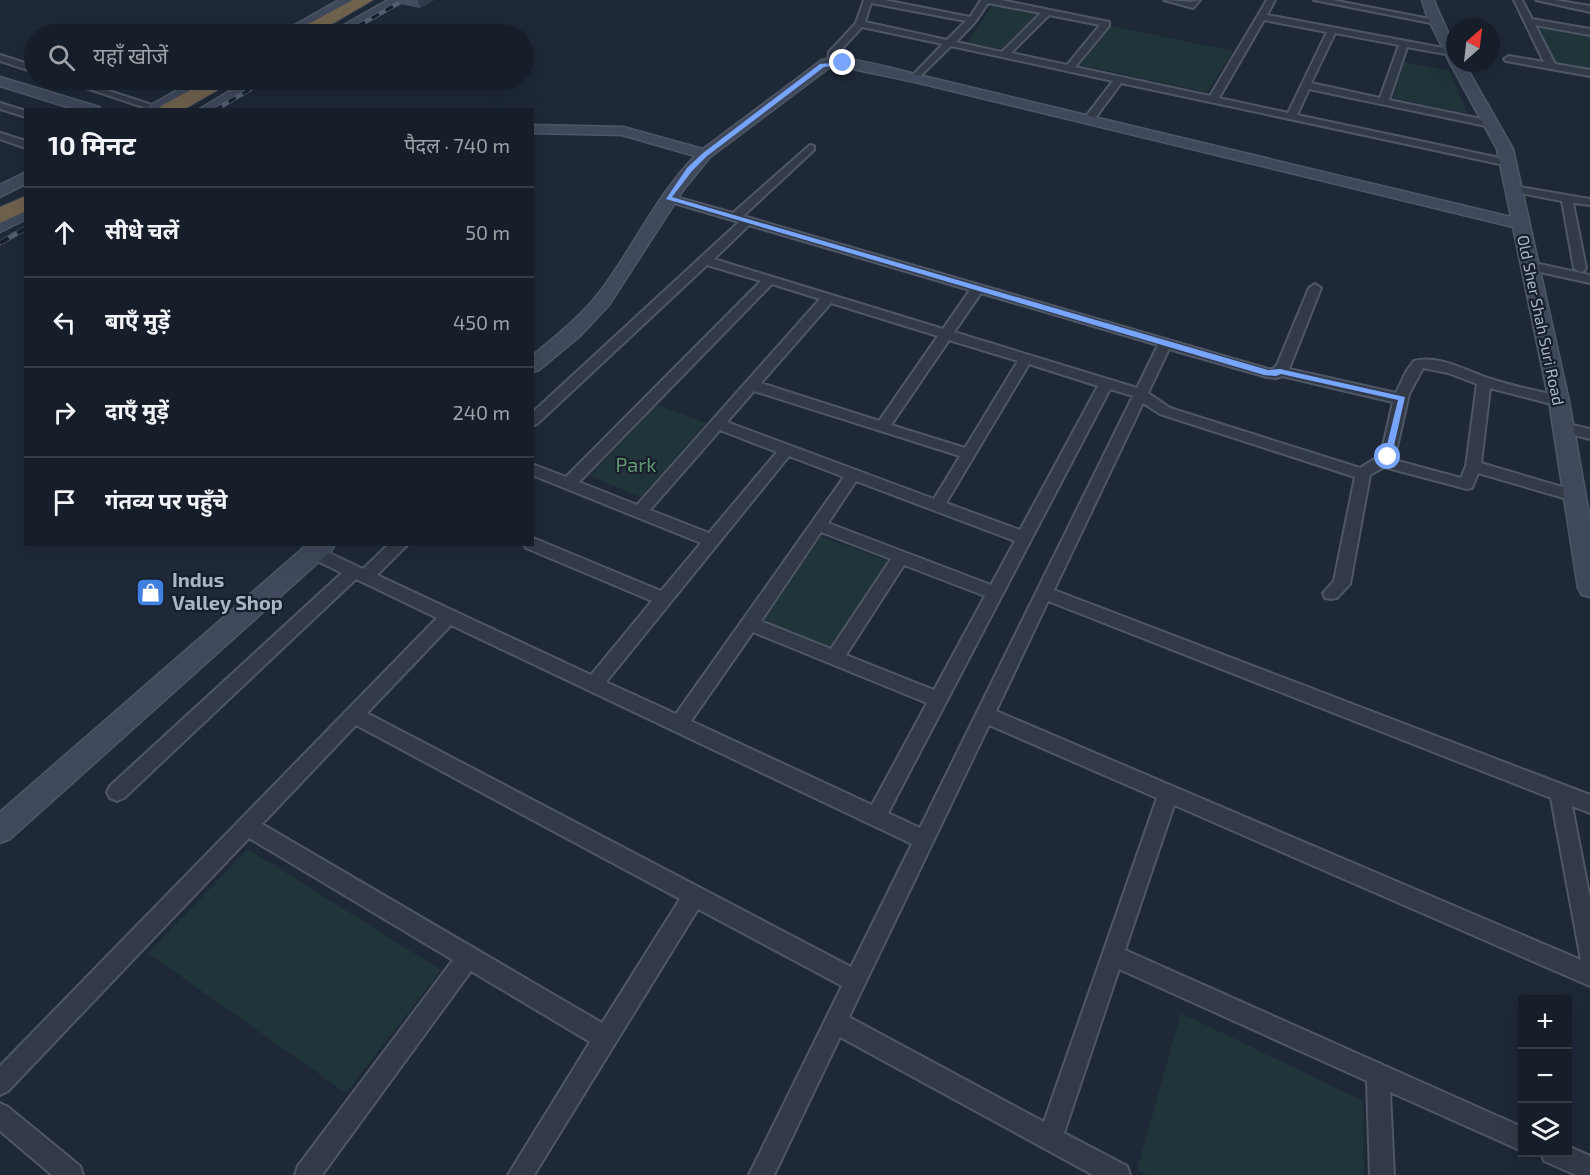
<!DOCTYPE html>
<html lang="hi">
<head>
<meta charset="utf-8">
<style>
  body { margin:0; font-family:"Exo 2","Noto Sans Devanagari",sans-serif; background:#232b35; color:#f1f3f6 }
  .controls { position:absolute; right:18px; bottom:18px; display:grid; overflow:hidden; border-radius:0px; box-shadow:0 6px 24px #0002 }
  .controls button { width:54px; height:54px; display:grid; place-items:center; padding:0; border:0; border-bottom:2px solid #353c46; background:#161e29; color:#f1f3f6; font:30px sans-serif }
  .compass { position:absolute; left:1446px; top:18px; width:54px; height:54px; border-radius:50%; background:#161e29; box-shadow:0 6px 24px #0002; rotate:28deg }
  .stop { position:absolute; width:18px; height:18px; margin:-14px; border:4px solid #77a5fe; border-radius:50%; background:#fff }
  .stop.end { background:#77a5fe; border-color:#fff; box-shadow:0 2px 6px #0008 }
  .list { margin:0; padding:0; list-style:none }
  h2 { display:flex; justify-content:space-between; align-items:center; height:78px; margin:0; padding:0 24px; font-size:26px }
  h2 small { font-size:20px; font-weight:400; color:#9ea2a8 }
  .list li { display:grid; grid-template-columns:39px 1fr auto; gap:18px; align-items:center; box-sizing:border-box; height:90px; padding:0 24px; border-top:2px solid #353c46 }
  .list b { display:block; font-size:22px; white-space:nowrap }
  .list em { font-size:20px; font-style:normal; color:#9ea2a8 }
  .icon { flex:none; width:33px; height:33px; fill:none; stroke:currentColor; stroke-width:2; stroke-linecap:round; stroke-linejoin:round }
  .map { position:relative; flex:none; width:1590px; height:1175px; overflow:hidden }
  .search { position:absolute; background:#161e29; box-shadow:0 6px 24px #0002; left:24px; top:24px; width:510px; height:66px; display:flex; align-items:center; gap:15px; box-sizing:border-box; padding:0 21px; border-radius:33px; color:#9ea2a8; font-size:22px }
  .panel { position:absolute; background:#161e29; box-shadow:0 6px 24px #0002; left:24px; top:108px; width:510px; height:438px; border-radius:0px }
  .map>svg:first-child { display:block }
  .green { fill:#203539 }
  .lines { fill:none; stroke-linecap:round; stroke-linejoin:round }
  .street-casing { stroke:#4f5766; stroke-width:4 }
  .secondary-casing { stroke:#4f5766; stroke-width:3 }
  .highway-casing { stroke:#3c4452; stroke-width:2 }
  .street { fill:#323a48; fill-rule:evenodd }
  .secondary { fill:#3f495b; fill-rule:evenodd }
  .highway { fill:#6f634e; fill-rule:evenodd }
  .rail-far1-casing { stroke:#535e6f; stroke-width:4.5 }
  .rail-casing { stroke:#535e6f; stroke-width:5 }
  .rail-far1 { stroke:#171f2c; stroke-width:3; stroke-dasharray:8; stroke-linecap:butt }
  .rail { stroke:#171f2c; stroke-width:4; stroke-dasharray:10; stroke-linecap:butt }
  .wall { fill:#424e60 }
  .shaded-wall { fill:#2f3a4b }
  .route { fill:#77a5fe }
  .labels { text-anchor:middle; stroke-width:4.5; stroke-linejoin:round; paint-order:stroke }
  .far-street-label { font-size:16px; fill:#abb4c5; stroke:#171f2c }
  .park-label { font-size:20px; fill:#629771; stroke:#171f2c }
  .poi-label { font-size:20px; font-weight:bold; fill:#abb4c5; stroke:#171f2c; text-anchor:start }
</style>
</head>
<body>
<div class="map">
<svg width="1590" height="1175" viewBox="0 0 1590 1175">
  <rect width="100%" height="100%" fill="#1e2837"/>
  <g class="green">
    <polygon points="993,4 1038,13 1002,49 968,42"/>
    <polygon points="1535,25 1590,35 1590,71 1557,65"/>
    <polygon points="1111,26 1233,51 1207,92 1080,65"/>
    <polygon points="1404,62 1450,71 1467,113 1393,98"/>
    <polygon points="657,405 706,423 641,497 590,476"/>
    <polygon points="821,536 888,561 834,649 763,619"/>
    <polygon points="248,849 441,970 346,1093 148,953"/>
    <polygon points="1181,1013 1363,1101 1364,1175 1146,1175 1137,1170"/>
  </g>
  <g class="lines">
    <defs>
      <g id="street">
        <path d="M864,0h20l86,17 11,-17h20l108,22v4l-34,41 135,29 57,-96h8l-8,15 187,35v4l-3,1 -44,-8 -18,53 102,21 5,3 -5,3 -182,-38 -12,26 212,45 5,3 -5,3 -388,-83 -28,38 -4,1 -5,-3 29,-38 -162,-35 -36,35 -5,-3 2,-2 31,-32 -81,-17 -24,26 -4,12h-6l1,-13 27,-29zM871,3l95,18 -19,19 -82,-18zM988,3l53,10 -39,39 -46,-10 19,-20zM1049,15l51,10 -33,40 -56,-12zM1264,20l63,12 -39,81 -69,-15zM1335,33l64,12 -19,53 -69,-15z"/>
        <polygon points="1164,0 1191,2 1200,0 1193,8"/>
        <polygon points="1314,0 1332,0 1440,21 1436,24"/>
        <polygon points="1514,0 1522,0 1532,19 1590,29 1590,35 1535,25 1555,64 1590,70 1590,76 1506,61 1504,59 1509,56 1544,62"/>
        <polygon points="1536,0 1554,0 1590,6 1590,12"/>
        <polygon points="0,55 34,66 34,72 0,61"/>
        <polygon points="62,80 75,80 158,107 149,109"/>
        <polygon points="0,103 26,111 26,117 0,109"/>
        <polygon points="0,133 26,141 26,148 0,139"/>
        <path d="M810,145l4,1v4l-71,66 525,153h5l4,-4 32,-77 6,-4 6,4 -32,81 107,24 10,-21 8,-11c26,-7 54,11 77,18 24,8 49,12 73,19l2,3 -2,3 -5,2 -69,-18 -9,75 98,29 3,4 -3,4 -5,1 -96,-28 -6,15 -5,1 -83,-22 -14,8 -20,109 -13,14 -6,1 -6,-1 -2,-5 11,-12 21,-104 -195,-63 -17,-11 -89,187 536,205v18l-18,-7 18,93v87l-416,-181 -49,145 397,177v24l-132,-59 4,83h-24l-3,-94 -248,-112 -55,164 63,33 3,9h-37l-253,-138 -66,138h-25l93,-189 -144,-77 -164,266h-26l82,-133 -119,-71 -149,204h-27l3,-9 155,-206 -204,-122 -241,253 -8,4v-29l437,-448 -81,-39 -232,219 -7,3 -7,-3 -3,-6 3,-6 232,-213 -33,-16 -2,-4 2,-4h12l42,20 26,-25h19l-31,31 214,100 61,-74 -126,-53 -2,-4h8v-6l6,2 123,51 40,-48 -169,-68v-11l34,13 195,-196 -54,-16 -170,159 -5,2v-13l207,-191 -75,-22v-4h8l61,17zM749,225l221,65 -27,39 -229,-70zM772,284l48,15 -183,206 -58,-23zM981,293l177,52 -21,43 -183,-56zM831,303l107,33 -59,85 -118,-38zM949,340l69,21 -53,87 -74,-23zM1169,349l98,28 9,1 6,-2 111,26 -12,53 -21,13 -190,-60 -22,-15zM1029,364l69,22 -78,144 -74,-27zM1423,368l25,5 29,11 -11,82 -5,12 -67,-18 15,-66zM1110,389l23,7 -213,432 -32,-15zM754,391l206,65 -26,43 -207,-77zM720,430l57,22 -68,81 -59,-23zM789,456l55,21 -168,237 -70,-32zM856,481l159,60 -24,44 -163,-62zM821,532l70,27 -60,90 -70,-28zM904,565l81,31 -51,94 -88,-35zM1048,601l503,197 30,162 -585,-249zM451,625l461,219 -61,123 -484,-254zM753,632l174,71 -55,102 -181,-84zM356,725l324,174 -78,124 -340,-199zM989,725l168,73 -113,324 -195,-105z"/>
        <polygon points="1514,186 1590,199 1590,205 1573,203 1586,268 1584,271 1580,272 1574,268 1562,201 1510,191 1510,187"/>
        <polygon points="1530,262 1590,275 1590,283 1526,269 1524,266"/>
        <polygon points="1563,423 1590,429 1590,439 1558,431 1556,428 1558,425"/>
        <polygon points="0,1103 8,1107 80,1166 83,1175 52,1175 0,1131"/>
        <polygon points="1568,1146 1590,1156 1590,1175 1576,1175 1544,1161 1541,1152 1568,1152"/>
      </g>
      <g id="secondary">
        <polygon points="339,0 354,0 295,34 279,34"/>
        <polygon points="388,0 403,0 344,34 328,34"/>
        <path d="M1422,0h12c8,23 21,39 21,63h9l49,86 56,252 21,119v77l-8,-2 -4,-7 -29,-187 -36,-174 -598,-145 -72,-15h-13l-120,90 -26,32 -75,116 -28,30 -42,35 -7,2v-16c27,-22 53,-43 73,-71 31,-43 53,-91 90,-129l-73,-21 -90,-2v-8l91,2 80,22 119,-89c25,-6 67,8 93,14l596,143 -14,-68 -47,-86 -23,-47z"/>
        <polygon points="0,77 99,107 101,110 77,110 0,86"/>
        <polygon points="195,80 211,80 161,110 142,110"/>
        <polygon points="248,80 264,80 216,110 198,110"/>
        <polygon points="26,172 26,184 0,197 0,185"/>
        <polygon points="26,207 26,219 0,232 0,220"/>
        <polygon points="308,544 335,544 332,550 10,839 0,843 0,812"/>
      </g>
      <g id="highway">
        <polygon points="353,0 373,0 315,34 294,34 297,30"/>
        <polygon points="209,80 231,80 228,84 183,110 159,110 161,106"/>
        <polygon points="26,196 26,211 0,223 0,207"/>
      </g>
    </defs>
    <use href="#street" class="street-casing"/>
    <use href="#secondary" class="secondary-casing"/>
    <use href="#highway" class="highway-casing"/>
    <use href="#street" class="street"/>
    <use href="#secondary" class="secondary"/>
    <use href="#highway" class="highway"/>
    <defs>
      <g id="rail-far1">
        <polyline points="344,34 404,0"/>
        <polyline points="215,110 266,80"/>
      </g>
      <polyline id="rail" points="0,243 26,228"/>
    </defs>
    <use href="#rail-far1" class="rail-far1-casing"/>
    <use href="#rail" class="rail-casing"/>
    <use href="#rail-far1" class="rail-far1"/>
    <use href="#rail" class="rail"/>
  </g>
  <polygon class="wall" points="399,0 434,0 420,8 400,4"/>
  <polygon class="shaded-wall" points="418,0 434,0 420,8"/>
  <polygon class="route" points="845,62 843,65 824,67 707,156 692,171 672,197 1268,370 1280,369 1405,397 1391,459 1384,457 1398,400 1281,374 1276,376 1264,375 666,199 687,168 703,153 820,64"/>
  <defs>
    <symbol id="shop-square" viewBox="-11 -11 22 22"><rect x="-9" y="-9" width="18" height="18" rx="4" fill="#3f7fe0" stroke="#171f2c"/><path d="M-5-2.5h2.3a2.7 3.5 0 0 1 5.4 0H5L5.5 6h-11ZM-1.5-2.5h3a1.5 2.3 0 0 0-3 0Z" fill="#fff"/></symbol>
  </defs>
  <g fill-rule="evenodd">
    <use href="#shop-square" x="134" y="576" width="33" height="33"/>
  </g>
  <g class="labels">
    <g class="far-street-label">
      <text transform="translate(1541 320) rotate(78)" y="6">Old Sher Shah Suri Road</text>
    </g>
    <g class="park-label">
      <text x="636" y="472">Park</text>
    </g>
    <g class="poi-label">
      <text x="172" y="587">Indus<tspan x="172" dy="23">Valley Shop</tspan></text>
    </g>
  </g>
</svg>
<div class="controls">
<button>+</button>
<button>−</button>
<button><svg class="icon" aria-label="layers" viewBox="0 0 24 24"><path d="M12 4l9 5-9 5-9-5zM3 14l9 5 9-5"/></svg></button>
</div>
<svg class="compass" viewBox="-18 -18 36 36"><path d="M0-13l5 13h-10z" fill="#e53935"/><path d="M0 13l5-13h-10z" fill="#9ea2a8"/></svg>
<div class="stop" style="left:1388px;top:457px"></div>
<div class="stop end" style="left:843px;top:63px"></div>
<div class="search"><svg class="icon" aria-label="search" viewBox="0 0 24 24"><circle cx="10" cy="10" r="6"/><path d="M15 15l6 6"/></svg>यहाँ खोजें</div>
<section class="panel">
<h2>10 मिनट<small>पैदल · 740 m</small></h2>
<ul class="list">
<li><svg class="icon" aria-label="ahead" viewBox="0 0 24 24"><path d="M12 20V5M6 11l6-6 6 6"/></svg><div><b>सीधे चलें</b></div><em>50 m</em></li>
<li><svg class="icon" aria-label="left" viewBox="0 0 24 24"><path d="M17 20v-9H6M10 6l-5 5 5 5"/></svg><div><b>बाएँ मुड़ें</b></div><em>450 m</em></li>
<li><svg class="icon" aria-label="right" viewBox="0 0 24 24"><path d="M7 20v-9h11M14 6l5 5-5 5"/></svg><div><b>दाएँ मुड़ें</b></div><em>240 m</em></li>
<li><svg class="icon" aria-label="arrive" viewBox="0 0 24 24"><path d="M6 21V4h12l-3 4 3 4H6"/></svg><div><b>गंतव्य पर पहुँचे</b></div></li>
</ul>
</section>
</div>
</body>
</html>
